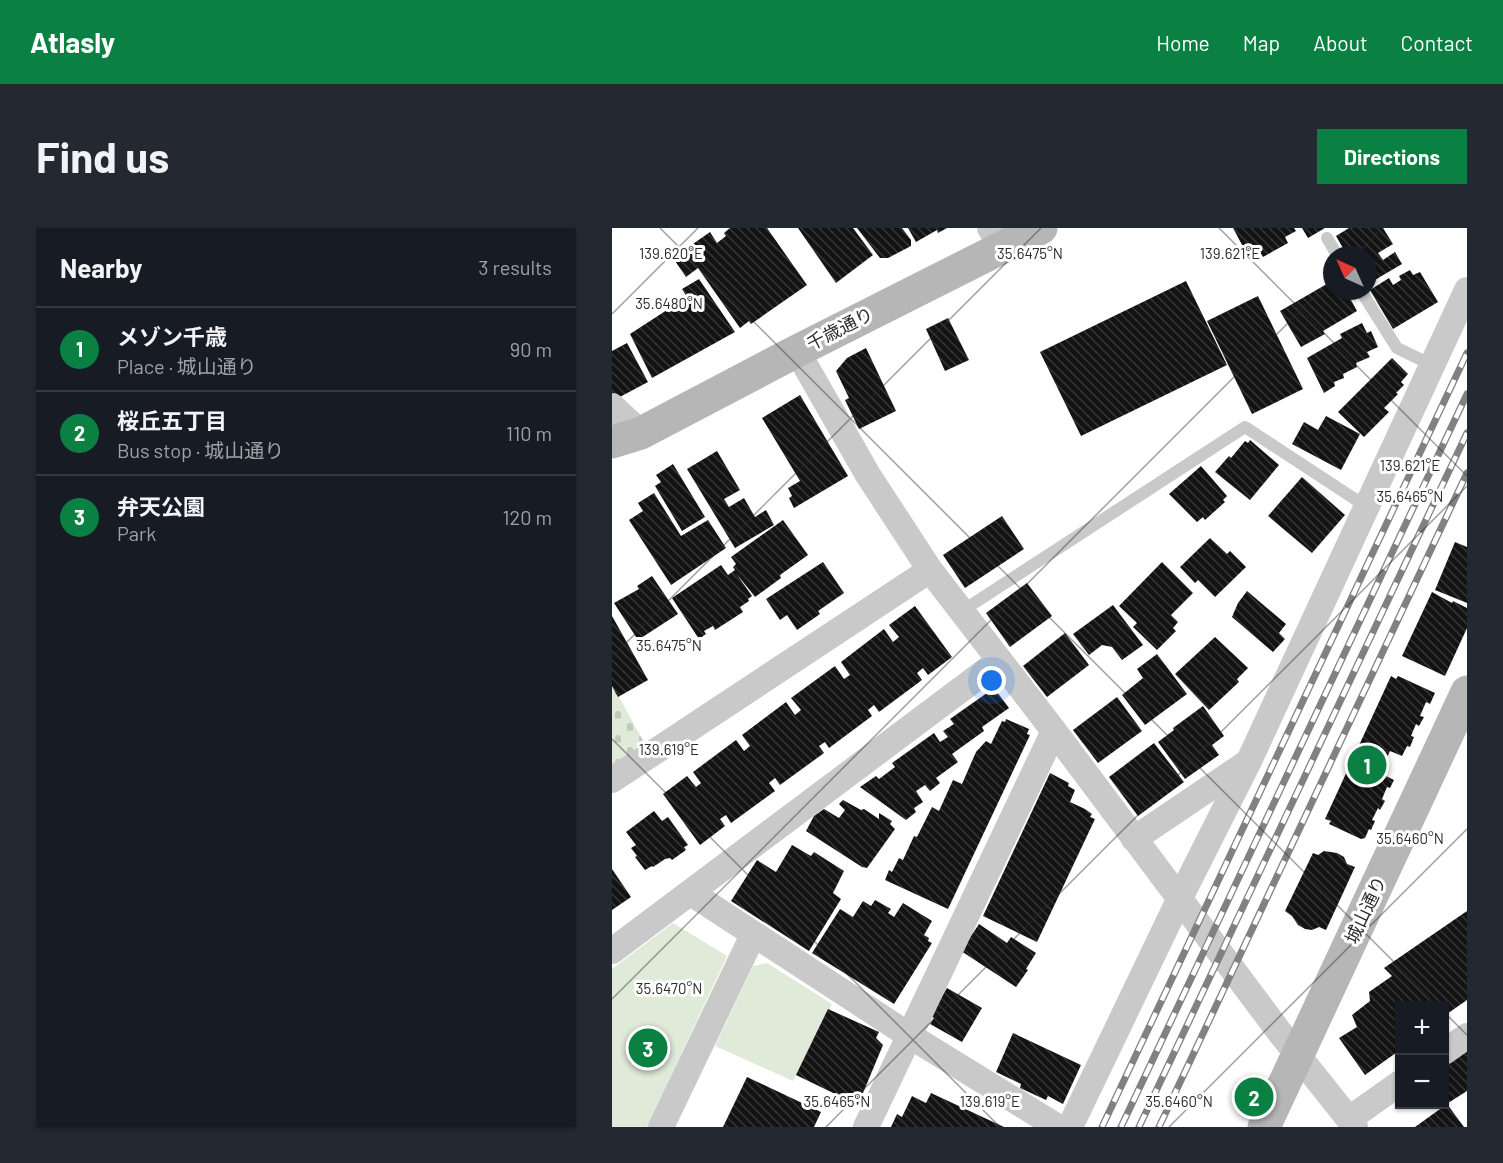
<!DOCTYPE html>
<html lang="en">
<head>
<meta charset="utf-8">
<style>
  body { margin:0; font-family:Barlow,"Noto Sans JP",sans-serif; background:#242831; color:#f1f3f6 }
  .controls { position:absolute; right:18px; bottom:18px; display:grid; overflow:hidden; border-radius:0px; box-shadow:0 2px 4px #0004 }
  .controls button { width:54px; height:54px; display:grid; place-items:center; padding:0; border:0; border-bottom:2px solid #363941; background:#171b24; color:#f1f3f6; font:30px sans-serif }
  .compass { position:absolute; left:711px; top:18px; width:54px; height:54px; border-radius:50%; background:#171b24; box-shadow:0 2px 4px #0004; rotate:315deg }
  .you { position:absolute; left:380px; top:453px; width:21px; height:21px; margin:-15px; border:4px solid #fff; border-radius:50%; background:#1a73e8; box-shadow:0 0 0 9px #1a73e833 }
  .badge { display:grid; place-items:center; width:39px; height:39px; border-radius:50%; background:#0b8043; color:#fff; font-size:20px; font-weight:700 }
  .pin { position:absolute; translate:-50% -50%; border:3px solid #fff; box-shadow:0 2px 6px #0006 }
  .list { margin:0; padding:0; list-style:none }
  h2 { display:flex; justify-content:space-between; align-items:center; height:78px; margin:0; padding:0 24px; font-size:26px }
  h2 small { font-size:20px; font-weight:400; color:#9ea1a6 }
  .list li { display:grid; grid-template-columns:39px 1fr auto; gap:18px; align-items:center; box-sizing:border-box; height:84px; padding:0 24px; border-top:2px solid #363941 }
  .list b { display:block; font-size:22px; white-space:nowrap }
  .list p { margin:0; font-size:20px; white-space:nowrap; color:#9ea1a6 }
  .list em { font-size:20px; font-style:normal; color:#9ea1a6 }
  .map { position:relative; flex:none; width:855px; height:899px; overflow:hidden; border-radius:0px }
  header { display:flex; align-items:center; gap:36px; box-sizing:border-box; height:84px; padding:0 30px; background:#0b8043; color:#fff }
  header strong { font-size:28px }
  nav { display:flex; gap:33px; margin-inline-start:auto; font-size:21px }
  .intro { display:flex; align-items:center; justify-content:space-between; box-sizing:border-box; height:144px; padding:0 36px }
  h1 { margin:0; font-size:42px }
  .button { padding:15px 27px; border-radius:0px; background:#0b8043; color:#fff; font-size:21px; font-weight:700 }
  main { display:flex; gap:36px; padding:0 36px }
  aside { flex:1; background:#171b24; border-radius:0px; box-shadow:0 2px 4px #0004 }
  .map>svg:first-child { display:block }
  .cemetery { fill:url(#cemetery-stones) }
  .green { fill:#e0ead9 }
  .building { fill:url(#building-back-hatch) }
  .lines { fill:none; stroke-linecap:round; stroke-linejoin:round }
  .lane { stroke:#c9c9c9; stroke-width:12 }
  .street { stroke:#c9c9c9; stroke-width:26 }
  .secondary { stroke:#b6b6b6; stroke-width:33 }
  .rail-casing { stroke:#818181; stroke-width:7 }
  .rail { stroke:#fff; stroke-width:4.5; stroke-dasharray:14; stroke-linecap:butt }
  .ticks { fill:none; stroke:#2c2c2c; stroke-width:1.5; stroke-opacity:0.45 }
  .labels { text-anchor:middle; stroke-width:6; stroke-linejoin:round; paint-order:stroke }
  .street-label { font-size:18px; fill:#2c2c2c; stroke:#fff }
  .ticks-label { font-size:15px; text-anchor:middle; fill:#2c2c2c; stroke:#fff; stroke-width:6; stroke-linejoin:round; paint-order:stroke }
</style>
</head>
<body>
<header>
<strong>Atlasly</strong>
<nav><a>Home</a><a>Map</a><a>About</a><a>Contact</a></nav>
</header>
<div class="intro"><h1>Find us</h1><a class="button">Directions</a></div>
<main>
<aside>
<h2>Nearby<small>3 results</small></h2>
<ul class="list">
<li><span class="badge">1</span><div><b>メゾン千歳</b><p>Place · 城山通り</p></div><em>90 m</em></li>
<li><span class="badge">2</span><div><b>桜丘五丁目</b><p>Bus stop · 城山通り</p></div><em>110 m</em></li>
<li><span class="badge">3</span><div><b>弁天公園</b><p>Park</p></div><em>120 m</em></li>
</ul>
</aside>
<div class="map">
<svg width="855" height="899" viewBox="0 0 855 899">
  <defs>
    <pattern id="cemetery-stones" width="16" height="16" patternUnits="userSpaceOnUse" patternTransform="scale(1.5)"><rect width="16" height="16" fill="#e0ead9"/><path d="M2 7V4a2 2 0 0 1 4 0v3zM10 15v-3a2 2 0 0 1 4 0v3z" fill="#c0c9ba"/></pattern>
    <pattern id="building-back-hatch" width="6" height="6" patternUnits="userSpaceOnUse" patternTransform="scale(1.5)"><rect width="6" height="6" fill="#131313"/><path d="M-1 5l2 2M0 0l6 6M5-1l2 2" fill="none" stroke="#363636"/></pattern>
  </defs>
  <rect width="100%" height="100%" fill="#fff"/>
  <polygon class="cemetery" points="0,456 34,518 0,541"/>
  <g class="green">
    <polygon points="61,695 115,728 35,899 0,899 0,741"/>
    <polygon points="155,735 220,776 181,853 103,818 141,738"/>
  </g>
  <g class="building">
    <polygon points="118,0 155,0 195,57 139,96 137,93 128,100 86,40 74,49 61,30 98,4 105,15 114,8 112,5"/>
    <polygon points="186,0 241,0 261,27 224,55"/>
    <polygon points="245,0 290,0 299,12 299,18 276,30 268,30"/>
    <polygon points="296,0 335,0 326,5 325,2 304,14"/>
    <polygon points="621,0 682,0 684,3 673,9 676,15 651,29 647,22 636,28"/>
    <polygon points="690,0 713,0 696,10"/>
    <polygon points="737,0 771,0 781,16 766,25 771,32 783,24 790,36 756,56 756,27 735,27 724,8"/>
    <polygon points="798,42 801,47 808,44 826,74 781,101 758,62 777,50 781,57 789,52 787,48"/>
    <polygon points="87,51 123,104 40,150 18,106 75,69 70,61"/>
    <polygon points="574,53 615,137 469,208 428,124"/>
    <polygon points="720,53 720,63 734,63 745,83 711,103 713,106 689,119 668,83"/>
    <polygon points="646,68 691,161 640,186 595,93"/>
    <polygon points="336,90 357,132 333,143 314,101"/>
    <polygon points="750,95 755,105 759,103 766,119 755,124 758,129 744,135 745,139 731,146 732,150 722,154 723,158 712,165 695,130 730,110 728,106"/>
    <polygon points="15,115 36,154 4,171 0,167 0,123"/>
    <polygon points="254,120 284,183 247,201 233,172 237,170 224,143 235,130"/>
    <polygon points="780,130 796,146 789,154 792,157 784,165 786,166 772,180 777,184 752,209 726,184"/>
    <polygon points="188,167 236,248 182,280 177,270 180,268 176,260 188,253 150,190"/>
    <polygon points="714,188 748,206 729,242 680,216 692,194 706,202"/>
    <polygon points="638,212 667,237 638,272 603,244 617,228 619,230 633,213 636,215"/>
    <polygon points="105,223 128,262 112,271 117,279 132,270 143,289 154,282 162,297 123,320 75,241"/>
    <polygon points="61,236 93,289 70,303 43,258 49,254 44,247"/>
    <polygon points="589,238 615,268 611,272 613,274 593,292 591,289 585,294 557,266"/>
    <polygon points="690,249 733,287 700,325 656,288"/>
    <polygon points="42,265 69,308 96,292 114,320 59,357 17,292 31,283 26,275"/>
    <polygon points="390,288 412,321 353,360 331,327"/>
    <polygon points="171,292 196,327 168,347 169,350 143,369 124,345 140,368 136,371 137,373 128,379 131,384 103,402 101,398 92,403 94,406 87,411 60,370 109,337 116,347 123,342 121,339 124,336 119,329"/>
    <polygon points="598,310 615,326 618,323 634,339 603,369 586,352 583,355 568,339"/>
    <polygon points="843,314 855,319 855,375 823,362"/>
    <polygon points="211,334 232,365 206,383 208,386 185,402 175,387 168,392 154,371"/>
    <polygon points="550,334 581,365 559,387 566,394 561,400 564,403 545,422 521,399 525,395 507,378"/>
    <polygon points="40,348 66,386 26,412 2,375 27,361 25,358"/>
    <polygon points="415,355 440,388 398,419 374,385"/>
    <polygon points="635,363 674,396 667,405 673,411 661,424 620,389 626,375"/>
    <polygon points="820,364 840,375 841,373 855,380 855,400 833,448 790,428"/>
    <polygon points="501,377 531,417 510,432 500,419 490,417 477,427 461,406"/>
    <polygon points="303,378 340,429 316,447 311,440 305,445 310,452 267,484 262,477 256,482 260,488 217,520 213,514 207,518 212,525 168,557 163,550 157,555 163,563 119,595 114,587 108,591 113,598 88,617 51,566 75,548 84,559 89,555 81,544 124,512 132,523 138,518 130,507 174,474 183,487 189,482 179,470 223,438 232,451 238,447 229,434 272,401 281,414 287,409 277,397"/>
    <polygon points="0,388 36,452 6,469 0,458"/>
    <polygon points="453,405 477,437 435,469 411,438"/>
    <polygon points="603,409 636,440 625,451 627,454 597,482 563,446"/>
    <polygon points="545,426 575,466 533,497 510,467 531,450 525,441"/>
    <polygon points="779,448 784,451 786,448 823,465 818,476 814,474 808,488 812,489 807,498 804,496 799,508 802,509 798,519 795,518 790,528 778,523 768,545 782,552 778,560 775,559 770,571 773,573 768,582 766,580 760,592 763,593 759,602 757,601 753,610 749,611 717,596 719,593 713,591"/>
    <polygon points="382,460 397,480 370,499 372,503 340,526 346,534 324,550 328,555 318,563 313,557 304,563 311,574 302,580 304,584 294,592 248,559 264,548 267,551 283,539 280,535 322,505 328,514 336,509 331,503 342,496 338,491"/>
    <polygon points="505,469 530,503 486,535 461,502"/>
    <polygon points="591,478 612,508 600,517 607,527 573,551 546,514 562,502 561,500"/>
    <polygon points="394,491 417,501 415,506 418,507 336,681 273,652 277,642 280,644 287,630 291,632 302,608 305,609 320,579 327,583 341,552 350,556 364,524 374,513 379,516 390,493 393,494"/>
    <polygon points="542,515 572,554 526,588 497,549"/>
    <polygon points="438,545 457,555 456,558 463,562 458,574 473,581 480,586 478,589 483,591 425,714 371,688"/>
    <polygon points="231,572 249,582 252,581 267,591 267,585 280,593 278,596 283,601 255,640 250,639 194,603 202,588 212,581 227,590 233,582 227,576"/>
    <polygon points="42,583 50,593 56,589 76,617 72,619 74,622 60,632 58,630 53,631 41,639 40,638 33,642 23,629 25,628 19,620 24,617 14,604"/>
    <polygon points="180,617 199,628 202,624 232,643 221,665 229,671 197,723 119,673 145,632 164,644"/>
    <polygon points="712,623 725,625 732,629 735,636 743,639 714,702 707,699 700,702 693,701 686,697 680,688 673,683 701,625 706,627"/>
    <polygon points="0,641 19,669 0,682"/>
    <polygon points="263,672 279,681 276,685 282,689 291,675 320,693 312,707 317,710 316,713 320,715 282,776 200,725 228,681 241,689 251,673 259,678"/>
    <polygon points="855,683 855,772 832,788 832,778 788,778 788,822 753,847 727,810 745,799 740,787 758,773 757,764 780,748 772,740"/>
    <polygon points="367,696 395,715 399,709 424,725 414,741 416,742 404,759 349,723"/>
    <polygon points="335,760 370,780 350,814 318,796 322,790 318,788"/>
    <polygon points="216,781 267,804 264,810 271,817 246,877 184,847"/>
    <polygon points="401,805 469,837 451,876 436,868 434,872 408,860 409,856 384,844"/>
    <polygon points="855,822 855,863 836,875 832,870 832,838"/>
    <polygon points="135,849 209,884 202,899 111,899"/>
    <polygon points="319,865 392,899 279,899 285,886 290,889 300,868 314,875"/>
    <polygon points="835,876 852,899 803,899"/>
  </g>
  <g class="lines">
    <g class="lane">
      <polyline points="715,10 725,27"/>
      <polyline points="749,63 785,120 820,137"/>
      <polyline points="350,383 633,199 755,279"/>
    </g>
    <g class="street">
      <polyline points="378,0 390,20"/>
      <polyline points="185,123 256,247 318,342 442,503 669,806 743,899"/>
      <polyline points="0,178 29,205"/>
      <polyline points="0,552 318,342"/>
      <polyline points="522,611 636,534"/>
      <polyline points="79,665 298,808 446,899"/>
      <polyline points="0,723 387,433"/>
      <polyline points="832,824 855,808"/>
      <polyline points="737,891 788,855"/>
      <polyline points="49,899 141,707"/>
      <polyline points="254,899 442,503"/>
      <polyline points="458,899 568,670 637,533 855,62"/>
    </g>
    <g class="secondary">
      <polyline points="0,214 29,205 185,123 429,0"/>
      <polyline points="652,899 855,464"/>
    </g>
    <defs>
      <g id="rail">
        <polyline points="490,899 855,125"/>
        <polyline points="509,899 855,166"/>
        <polyline points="527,899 855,205"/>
        <polyline points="547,899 855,245"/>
      </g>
    </defs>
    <use href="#rail" class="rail-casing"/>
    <use href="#rail" class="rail"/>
  </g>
  <path class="ticks" d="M48,0l778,778M607,0l248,248M744,27l27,-27M0,86l86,-86M0,429l429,-429M0,511l388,388M0,771l720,-720M832,784l23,23M214,899l641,-641M557,899l298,-298"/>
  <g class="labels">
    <g class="street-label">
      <text transform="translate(228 101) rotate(-27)" y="6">千歳通り</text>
      <text transform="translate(754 682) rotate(-65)" y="6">城山通り</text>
    </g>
  </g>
  <g class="ticks-label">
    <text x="59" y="31">139.620°E</text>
    <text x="418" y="31">35.6475°N</text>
    <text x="618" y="31">139.621°E</text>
    <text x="57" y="81">35.6480°N</text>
    <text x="798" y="243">139.621°E</text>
    <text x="798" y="274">35.6465°N</text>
    <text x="57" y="423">35.6475°N</text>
    <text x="57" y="527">139.619°E</text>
    <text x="798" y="616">35.6460°N</text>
    <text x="57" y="766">35.6470°N</text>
    <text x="567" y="879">35.6460°N</text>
    <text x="225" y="879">35.6465°N</text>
    <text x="378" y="879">139.619°E</text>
  </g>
</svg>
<div class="controls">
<button>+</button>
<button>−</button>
</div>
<svg class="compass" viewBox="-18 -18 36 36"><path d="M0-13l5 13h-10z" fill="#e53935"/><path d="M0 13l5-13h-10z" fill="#9ea1a6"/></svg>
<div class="you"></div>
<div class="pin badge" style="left:755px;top:537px">1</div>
<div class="pin badge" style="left:642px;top:869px">2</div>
<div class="pin badge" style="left:36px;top:820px">3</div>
</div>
</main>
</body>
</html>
